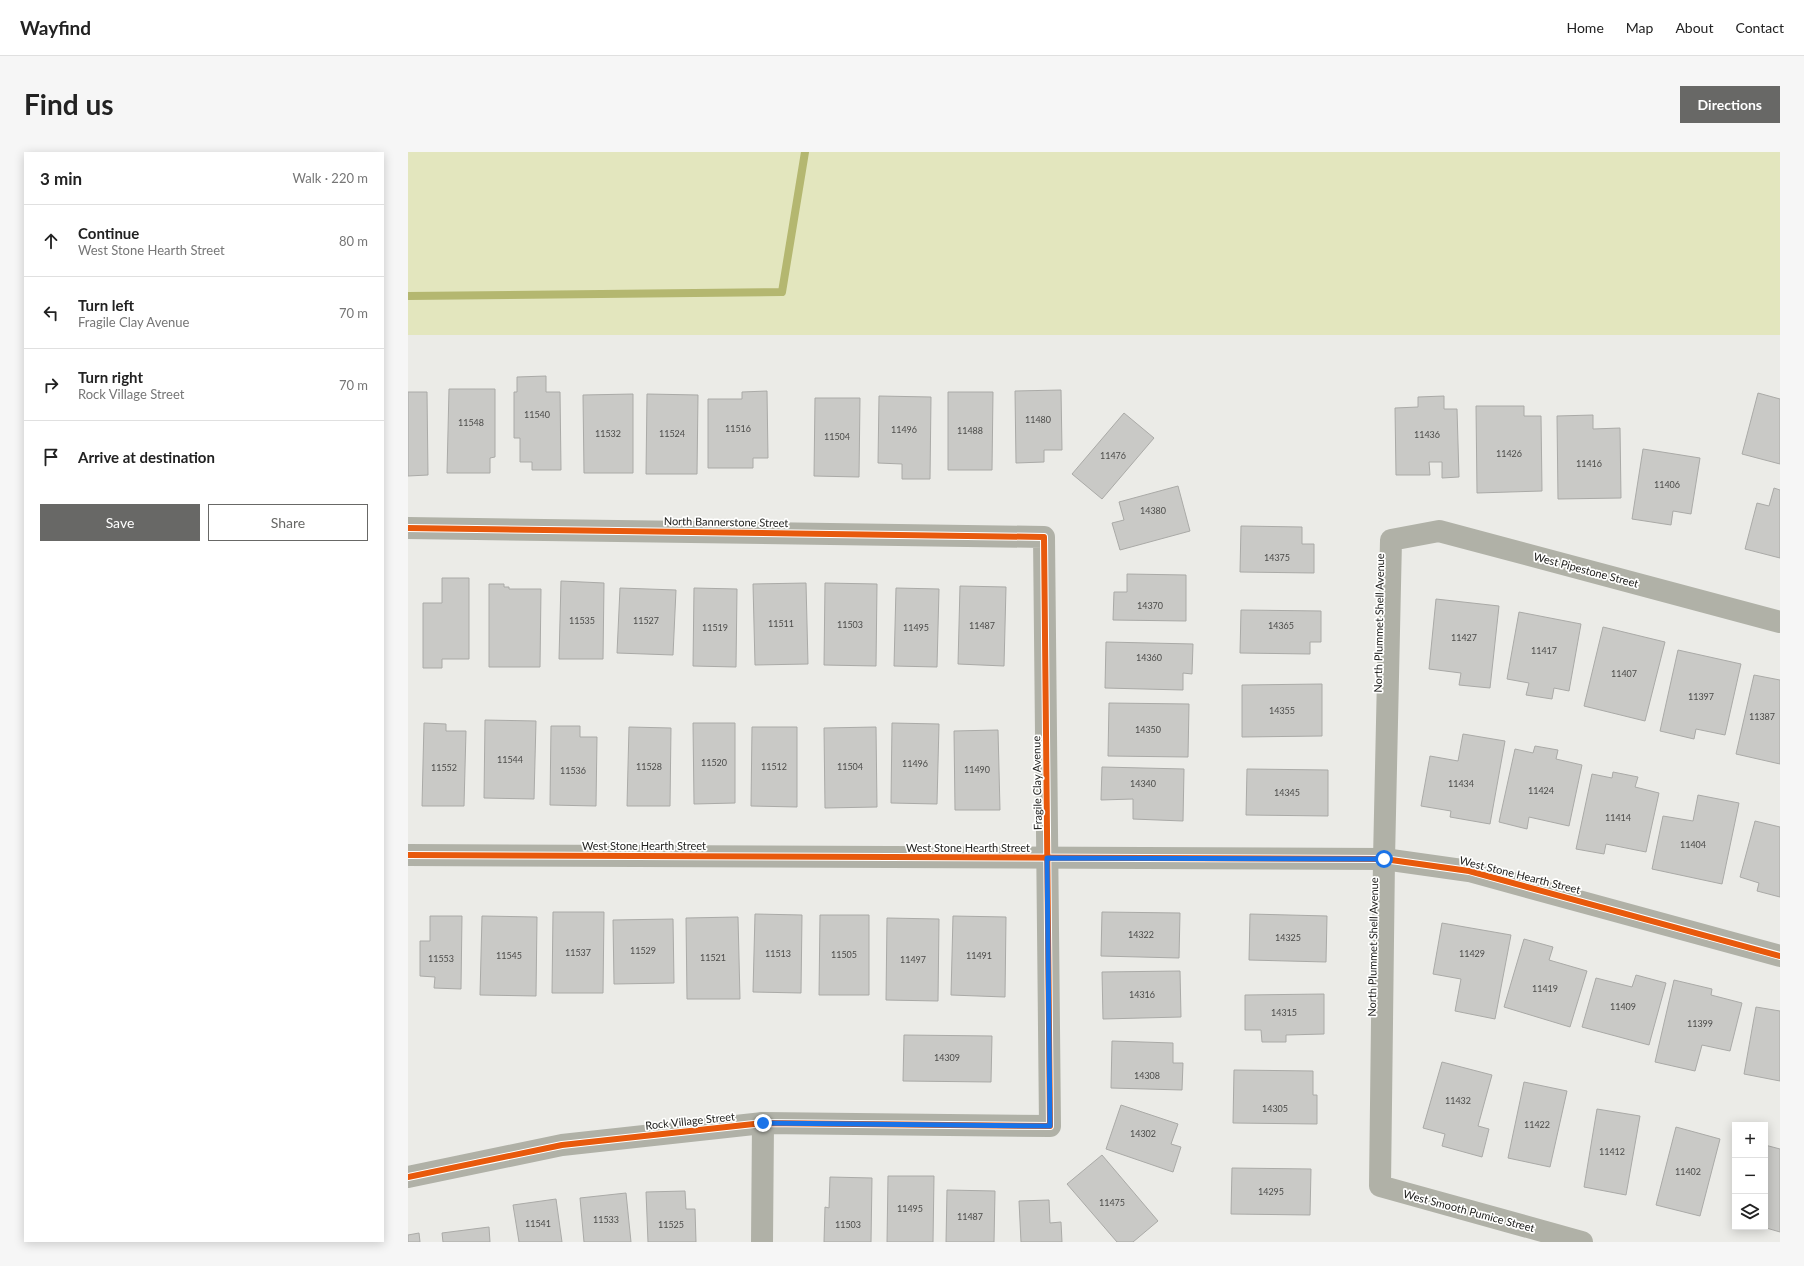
<!DOCTYPE html>
<html lang="en">
<head>
<meta charset="utf-8">
<style>
  body { margin:0; font-family:Lato,sans-serif; background:#f6f6f6; color:#222 }
  .controls { position:absolute; right:12px; bottom:12px; display:grid; overflow:hidden; border-radius:0px; box-shadow:0 2px 10px #0003 }
  .controls button { width:36px; height:36px; display:grid; place-items:center; padding:0; border:0; border-bottom:1px solid #e0e0e0; background:#fff; color:#222; font:20px sans-serif }
  .stop { position:absolute; width:12px; height:12px; margin:-9px; border:3px solid #1a73e8; border-radius:50%; background:#fff }
  .stop.end { background:#1a73e8; border-color:#fff; box-shadow:0 1px 4px #0008 }
  .list { margin:0; padding:0; list-style:none }
  h2 { display:flex; justify-content:space-between; align-items:center; height:52px; margin:0; padding:0 16px; font-size:17px }
  h2 small { font-size:13px; font-weight:400; color:#767676 }
  .list li { display:grid; grid-template-columns:26px 1fr auto; gap:12px; align-items:center; box-sizing:border-box; height:72px; padding:0 16px; border-top:1px solid #e0e0e0 }
  .list b { display:block; font-size:15px; white-space:nowrap }
  .list p { margin:0; font-size:13px; white-space:nowrap; color:#767676 }
  .list em { font-size:13px; font-style:normal; color:#767676 }
  .actions { display:flex; gap:8px; padding:12px 16px }
  .actions a { flex:1; padding:9px 0; border:1px solid #686866; border-radius:0px; text-align:center; font-size:14px; color:#686866 }
  .actions .main { background:#686866; color:#fff }
  .icon { flex:none; width:22px; height:22px; fill:none; stroke:currentColor; stroke-width:2; stroke-linecap:round; stroke-linejoin:round }
  .map { position:relative; flex:none; width:1372px; height:1090px; overflow:hidden; border-radius:0px }
  header { display:flex; align-items:center; gap:24px; box-sizing:border-box; height:56px; padding:0 20px; background:#fff; border-bottom:1px solid #e0e0e0 }
  header strong { font-size:19px }
  nav { display:flex; gap:22px; margin-inline-start:auto; font-size:14px }
  .intro { display:flex; align-items:center; justify-content:space-between; box-sizing:border-box; height:96px; padding:0 24px }
  h1 { margin:0; font-size:28px }
  .button { padding:10px 18px; border-radius:0px; background:#686866; color:#fff; font-size:14px; font-weight:700 }
  main { display:flex; gap:24px; padding:0 24px }
  aside { flex:1; background:#fff; border-radius:0px; box-shadow:0 2px 10px #0003 }
  .map>svg:first-child { display:block }
  .green { fill:#e3e6be }
  .lines { fill:none; stroke-linecap:round; stroke-linejoin:round }
  .stream { stroke:#b4b770; stroke-width:8 }
  .building { fill:#c9c9c6; stroke:#aaaaa7 }
  .minor { stroke:#b0b1a7; stroke-width:22 }
  .cycleway-casing { stroke:#fffffe; stroke-width:8 }
  .cycleway { stroke:#e8590c; stroke-width:6 }
  .route { stroke:#1a73e8; stroke-width:5 }
  .labels { text-anchor:middle; stroke-width:3.5; stroke-linejoin:round; paint-order:stroke }
  .number-label { font-size:9px; fill:#4c4c4a }
  .street-label { font-size:11px; fill:#222220; stroke:#fffffe }
</style>
</head>
<body>
<header>
<strong>Wayfind</strong>
<nav><a>Home</a><a>Map</a><a>About</a><a>Contact</a></nav>
</header>
<div class="intro"><h1>Find us</h1><a class="button">Directions</a></div>
<main>
<aside>
<h2>3 min<small>Walk · 220 m</small></h2>
<ul class="list">
<li><svg class="icon" aria-label="ahead" viewBox="0 0 24 24"><path d="M12 20V5M6 11l6-6 6 6"/></svg><div><b>Continue</b><p>West Stone Hearth Street</p></div><em>80 m</em></li>
<li><svg class="icon" aria-label="left" viewBox="0 0 24 24"><path d="M17 20v-9H6M10 6l-5 5 5 5"/></svg><div><b>Turn left</b><p>Fragile Clay Avenue</p></div><em>70 m</em></li>
<li><svg class="icon" aria-label="right" viewBox="0 0 24 24"><path d="M7 20v-9h11M14 6l5 5-5 5"/></svg><div><b>Turn right</b><p>Rock Village Street</p></div><em>70 m</em></li>
<li><svg class="icon" aria-label="arrive" viewBox="0 0 24 24"><path d="M6 21V4h12l-3 4 3 4H6"/></svg><div><b>Arrive at destination</b></div></li>
</ul>
<div class="actions"><a class="main">Save</a><a>Share</a></div>
</aside>
<div class="map">
<svg width="1372" height="1090" viewBox="0 0 1372 1090">
  <rect width="100%" height="100%" fill="#ebebe7"/>
  <rect class="green" x="0" y="0" width="1372" height="183"/>
  <g class="lines">
    <polyline class="stream" points="0,144 374,140 397,0"/>
  </g>
  <g class="building">
    <polygon points="138,224 138,240 152,240 153,318 124,318 124,310 112,310 112,286 106,286 106,240 109,240 109,225"/>
    <polygon points="41,237 87,237 87,305 82,306 82,321 39,321"/>
    <polygon points="653,238 654,298 636,298 636,310 608,311 607,239"/>
    <polygon points="359,239 360,306 345,306 345,316 300,316 300,247 334,247 334,240"/>
    <polygon points="0,240 19,240 20,323 0,324"/>
    <polygon points="540,240 585,240 584,318 540,318"/>
    <polygon points="1350,241 1372,247 1372,312 1334,302"/>
    <polygon points="225,242 225,321 176,321 175,243"/>
    <polygon points="239,242 290,243 289,322 238,322"/>
    <polygon points="471,244 523,245 522,327 494,327 494,312 470,311"/>
    <polygon points="1036,244 1036,257 1049,257 1051,325 1034,326 1034,310 1021,310 1022,323 988,323 987,256 1010,255 1010,245"/>
    <polygon points="407,246 452,246 451,325 406,324"/>
    <polygon points="1068,254 1116,254 1116,264 1133,264 1134,339 1069,341"/>
    <polygon points="716,261 746,286 694,347 664,322"/>
    <polygon points="1185,263 1185,277 1212,276 1213,346 1150,347 1149,264"/>
    <polygon points="1235,297 1292,306 1283,362 1265,359 1263,373 1224,367"/>
    <polygon points="770,334 782,379 712,398 704,371 716,368 711,350"/>
    <polygon points="1366,336 1372,338 1372,406 1337,397 1349,351 1361,354"/>
    <polygon points="833,374 894,375 894,392 906,392 906,421 832,420"/>
    <polygon points="719,422 778,423 778,469 705,468 706,440 719,440"/>
    <polygon points="34,426 61,426 61,507 34,507 34,516 15,516 15,451 34,451"/>
    <polygon points="153,429 196,431 195,507 151,507"/>
    <polygon points="398,431 400,512 347,513 345,432"/>
    <polygon points="417,431 469,432 468,514 416,513"/>
    <polygon points="81,432 96,432 96,435 101,435 101,437 133,437 132,515 81,515"/>
    <polygon points="552,434 598,435 596,514 550,512"/>
    <polygon points="212,436 268,438 265,503 209,501"/>
    <polygon points="286,436 329,437 328,515 285,514"/>
    <polygon points="488,436 531,437 529,515 486,514"/>
    <polygon points="1028,447 1091,454 1082,536 1051,533 1053,521 1021,517"/>
    <polygon points="833,458 913,459 913,490 902,490 902,502 832,501"/>
    <polygon points="1111,460 1173,472 1161,539 1146,536 1144,547 1118,543 1121,531 1099,527"/>
    <polygon points="1195,475 1257,490 1237,569 1176,554"/>
    <polygon points="698,490 785,492 784,522 775,521 775,538 697,536"/>
    <polygon points="1270,498 1333,512 1317,583 1288,577 1286,587 1252,579"/>
    <polygon points="1346,523 1372,528 1372,612 1328,602"/>
    <polygon points="914,532 914,584 834,585 834,533"/>
    <polygon points="701,551 781,552 780,605 700,604"/>
    <polygon points="77,568 128,569 126,647 76,646"/>
    <polygon points="16,571 38,572 38,579 58,579 56,654 14,654"/>
    <polygon points="285,571 327,571 327,651 286,652"/>
    <polygon points="484,571 531,572 529,652 483,651"/>
    <polygon points="143,574 172,574 172,585 189,585 188,654 142,653"/>
    <polygon points="221,575 263,576 262,654 219,654"/>
    <polygon points="344,575 389,575 389,655 343,654"/>
    <polygon points="468,575 469,655 417,656 416,576"/>
    <polygon points="590,578 592,658 547,658 546,579"/>
    <polygon points="1055,582 1097,589 1082,672 1042,665 1043,659 1013,654 1022,604 1050,609"/>
    <polygon points="1127,594 1150,598 1148,607 1174,613 1161,674 1121,665 1119,677 1091,670 1107,597 1125,601"/>
    <polygon points="694,615 776,617 775,669 725,667 725,647 693,648"/>
    <polygon points="839,617 920,618 920,664 838,663"/>
    <polygon points="1205,620 1230,625 1227,635 1251,641 1238,700 1198,692 1196,702 1168,697 1184,622 1204,626"/>
    <polygon points="1290,643 1331,651 1314,732 1244,717 1255,664 1285,669"/>
    <polygon points="1347,669 1372,675 1372,745 1349,739 1351,731 1332,725"/>
    <polygon points="145,760 196,760 195,841 144,841"/>
    <polygon points="694,760 772,761 771,806 693,804"/>
    <polygon points="347,762 394,763 393,841 345,840"/>
    <polygon points="842,762 919,764 918,810 841,808"/>
    <polygon points="412,763 461,763 461,843 411,843"/>
    <polygon points="22,764 54,764 53,837 26,836 27,825 12,824 12,789 22,789"/>
    <polygon points="74,764 129,765 128,844 72,843"/>
    <polygon points="545,764 598,765 597,845 543,843"/>
    <polygon points="330,765 332,847 279,847 278,766"/>
    <polygon points="479,766 531,767 530,849 478,848"/>
    <polygon points="265,767 266,831 206,832 205,768"/>
    <polygon points="1034,771 1103,783 1087,867 1047,859 1053,827 1025,822"/>
    <polygon points="1116,787 1145,795 1141,808 1179,819 1162,875 1096,855"/>
    <polygon points="772,819 773,865 695,867 694,820"/>
    <polygon points="1228,823 1258,831 1241,893 1174,875 1188,826 1224,835"/>
    <polygon points="1266,828 1304,837 1303,843 1334,851 1322,899 1294,893 1287,919 1247,910"/>
    <polygon points="916,842 916,882 878,883 878,890 854,890 853,878 837,878 837,843"/>
    <polygon points="1348,855 1372,859 1372,929 1336,922"/>
    <polygon points="496,883 584,884 583,930 495,929"/>
    <polygon points="704,889 765,891 765,911 775,911 774,938 703,936"/>
    <polygon points="1034,910 1084,923 1070,974 1081,977 1074,1005 1034,994 1037,982 1015,976"/>
    <polygon points="826,918 905,919 905,943 909,943 909,972 825,971"/>
    <polygon points="1116,930 1159,939 1142,1015 1100,1006"/>
    <polygon points="713,953 770,972 763,992 773,995 765,1020 698,997"/>
    <polygon points="1189,957 1232,964 1218,1043 1176,1035"/>
    <polygon points="1268,975 1312,987 1292,1064 1248,1053"/>
    <polygon points="1357,993 1372,997 1372,1080 1355,1075 1357,1075"/>
    <polygon points="694,1003 750,1069 725,1090 709,1090 659,1032"/>
    <polygon points="824,1016 903,1017 902,1063 823,1062"/>
    <polygon points="480,1024 526,1024 525,1090 479,1090"/>
    <polygon points="422,1025 464,1026 463,1090 416,1090 417,1055 421,1056"/>
    <polygon points="539,1038 587,1039 586,1090 538,1090"/>
    <polygon points="277,1039 278,1057 287,1057 288,1090 240,1090 238,1040"/>
    <polygon points="218,1041 223,1090 176,1090 172,1046"/>
    <polygon points="148,1047 154,1090 111,1090 105,1053"/>
    <polygon points="641,1048 642,1071 653,1070 654,1090 613,1090 611,1049"/>
    <polygon points="81,1075 82,1090 35,1090 34,1081"/>
    <polygon points="11,1081 12,1090 0,1090 0,1083"/>
  </g>
  <g class="lines">
    <g class="minor">
      <polyline points="0,376 636,385 642,974 355,971 154,993 0,1025"/>
      <polyline points="0,703 976,707 1061,719 1372,804"/>
      <polyline points="354,1090 355,971"/>
      <polyline points="1174,1090 972,1034 976,707 983,388 1031,379 1372,470"/>
    </g>
    <defs>
      <g id="cycleway">
        <polyline points="0,376 636,385 642,974 355,971 154,993 0,1025"/>
        <polyline points="0,703 976,707 1061,719 1372,804"/>
      </g>
    </defs>
    <use href="#cycleway" class="cycleway-casing"/>
    <use href="#cycleway" class="cycleway"/>
  </g>
  <g class="lines">
    <polyline class="route" points="355,971 642,974 639,706 976,707"/>
  </g>
  <g class="labels">
    <g class="number-label">
      <text x="129" y="266">11540</text>
      <text x="630" y="271">11480</text>
      <text x="63" y="274">11548</text>
      <text x="330" y="280">11516</text>
      <text x="496" y="281">11496</text>
      <text x="562" y="282">11488</text>
      <text x="200" y="285">11532</text>
      <text x="264" y="285">11524</text>
      <text x="1019" y="286">11436</text>
      <text x="429" y="288">11504</text>
      <text x="1101" y="305">11426</text>
      <text x="705" y="307">11476</text>
      <text x="1181" y="315">11416</text>
      <text x="1259" y="336">11406</text>
      <text x="745" y="362">14380</text>
      <text x="869" y="409">14375</text>
      <text x="742" y="457">14370</text>
      <text x="174" y="472">11535</text>
      <text x="238" y="472">11527</text>
      <text x="373" y="475">11511</text>
      <text x="442" y="476">11503</text>
      <text x="574" y="477">11487</text>
      <text x="873" y="477">14365</text>
      <text x="307" y="479">11519</text>
      <text x="508" y="479">11495</text>
      <text x="1056" y="489">11427</text>
      <text x="1136" y="502">11417</text>
      <text x="741" y="509">14360</text>
      <text x="1216" y="525">11407</text>
      <text x="1293" y="548">11397</text>
      <text x="874" y="562">14355</text>
      <text x="1354" y="568">11387</text>
      <text x="740" y="581">14350</text>
      <text x="102" y="611">11544</text>
      <text x="306" y="614">11520</text>
      <text x="507" y="615">11496</text>
      <text x="241" y="618">11528</text>
      <text x="366" y="618">11512</text>
      <text x="442" y="618">11504</text>
      <text x="36" y="619">11552</text>
      <text x="569" y="621">11490</text>
      <text x="165" y="622">11536</text>
      <text x="735" y="635">14340</text>
      <text x="1053" y="635">11434</text>
      <text x="1133" y="642">11424</text>
      <text x="879" y="644">14345</text>
      <text x="1210" y="669">11414</text>
      <text x="1285" y="696">11404</text>
      <text x="733" y="786">14322</text>
      <text x="880" y="789">14325</text>
      <text x="235" y="802">11529</text>
      <text x="170" y="804">11537</text>
      <text x="370" y="805">11513</text>
      <text x="1064" y="805">11429</text>
      <text x="436" y="806">11505</text>
      <text x="101" y="807">11545</text>
      <text x="571" y="807">11491</text>
      <text x="305" y="809">11521</text>
      <text x="33" y="810">11553</text>
      <text x="505" y="811">11497</text>
      <text x="1137" y="840">11419</text>
      <text x="734" y="846">14316</text>
      <text x="1215" y="858">11409</text>
      <text x="876" y="864">14315</text>
      <text x="1292" y="875">11399</text>
      <text x="539" y="909">14309</text>
      <text x="739" y="927">14308</text>
      <text x="1050" y="952">11432</text>
      <text x="867" y="960">14305</text>
      <text x="1129" y="976">11422</text>
      <text x="735" y="985">14302</text>
      <text x="1204" y="1003">11412</text>
      <text x="1280" y="1023">11402</text>
      <text x="863" y="1043">14295</text>
      <text x="704" y="1054">11475</text>
      <text x="502" y="1060">11495</text>
      <text x="562" y="1068">11487</text>
      <text x="198" y="1071">11533</text>
      <text x="130" y="1075">11541</text>
      <text x="263" y="1076">11525</text>
      <text x="440" y="1076">11503</text>
    </g>
    <g class="street-label">
      <text transform="translate(318 370) rotate(1)" y="4">North Bannerstone Street</text>
      <text transform="translate(1178 418) rotate(15)" y="4">West Pipestone Street</text>
      <text transform="translate(971 471) rotate(-89)" y="4">North Plummet Shell Avenue</text>
      <text transform="translate(629 631) rotate(-91)" y="4">Fragile Clay Avenue</text>
      <text x="236" y="698">West Stone Hearth Street</text>
      <text x="560" y="700">West Stone Hearth Street</text>
      <text transform="translate(1112 723) rotate(14)" y="4">West Stone Hearth Street</text>
      <text transform="translate(965 795) rotate(-89)" y="4">North Plummet Shell Avenue</text>
      <text transform="translate(282 969) rotate(-6)" y="4">Rock Village Street</text>
      <text transform="translate(1061 1059) rotate(15)" y="4">West Smooth Pumice Street</text>
    </g>
  </g>
</svg>
<div class="controls">
<button>+</button>
<button>−</button>
<button><svg class="icon" aria-label="layers" viewBox="0 0 24 24"><path d="M12 4l9 5-9 5-9-5zM3 14l9 5 9-5"/></svg></button>
</div>
<div class="stop" style="left:976px;top:707px"></div>
<div class="stop end" style="left:355px;top:971px"></div>
</div>
</main>
</body>
</html>
